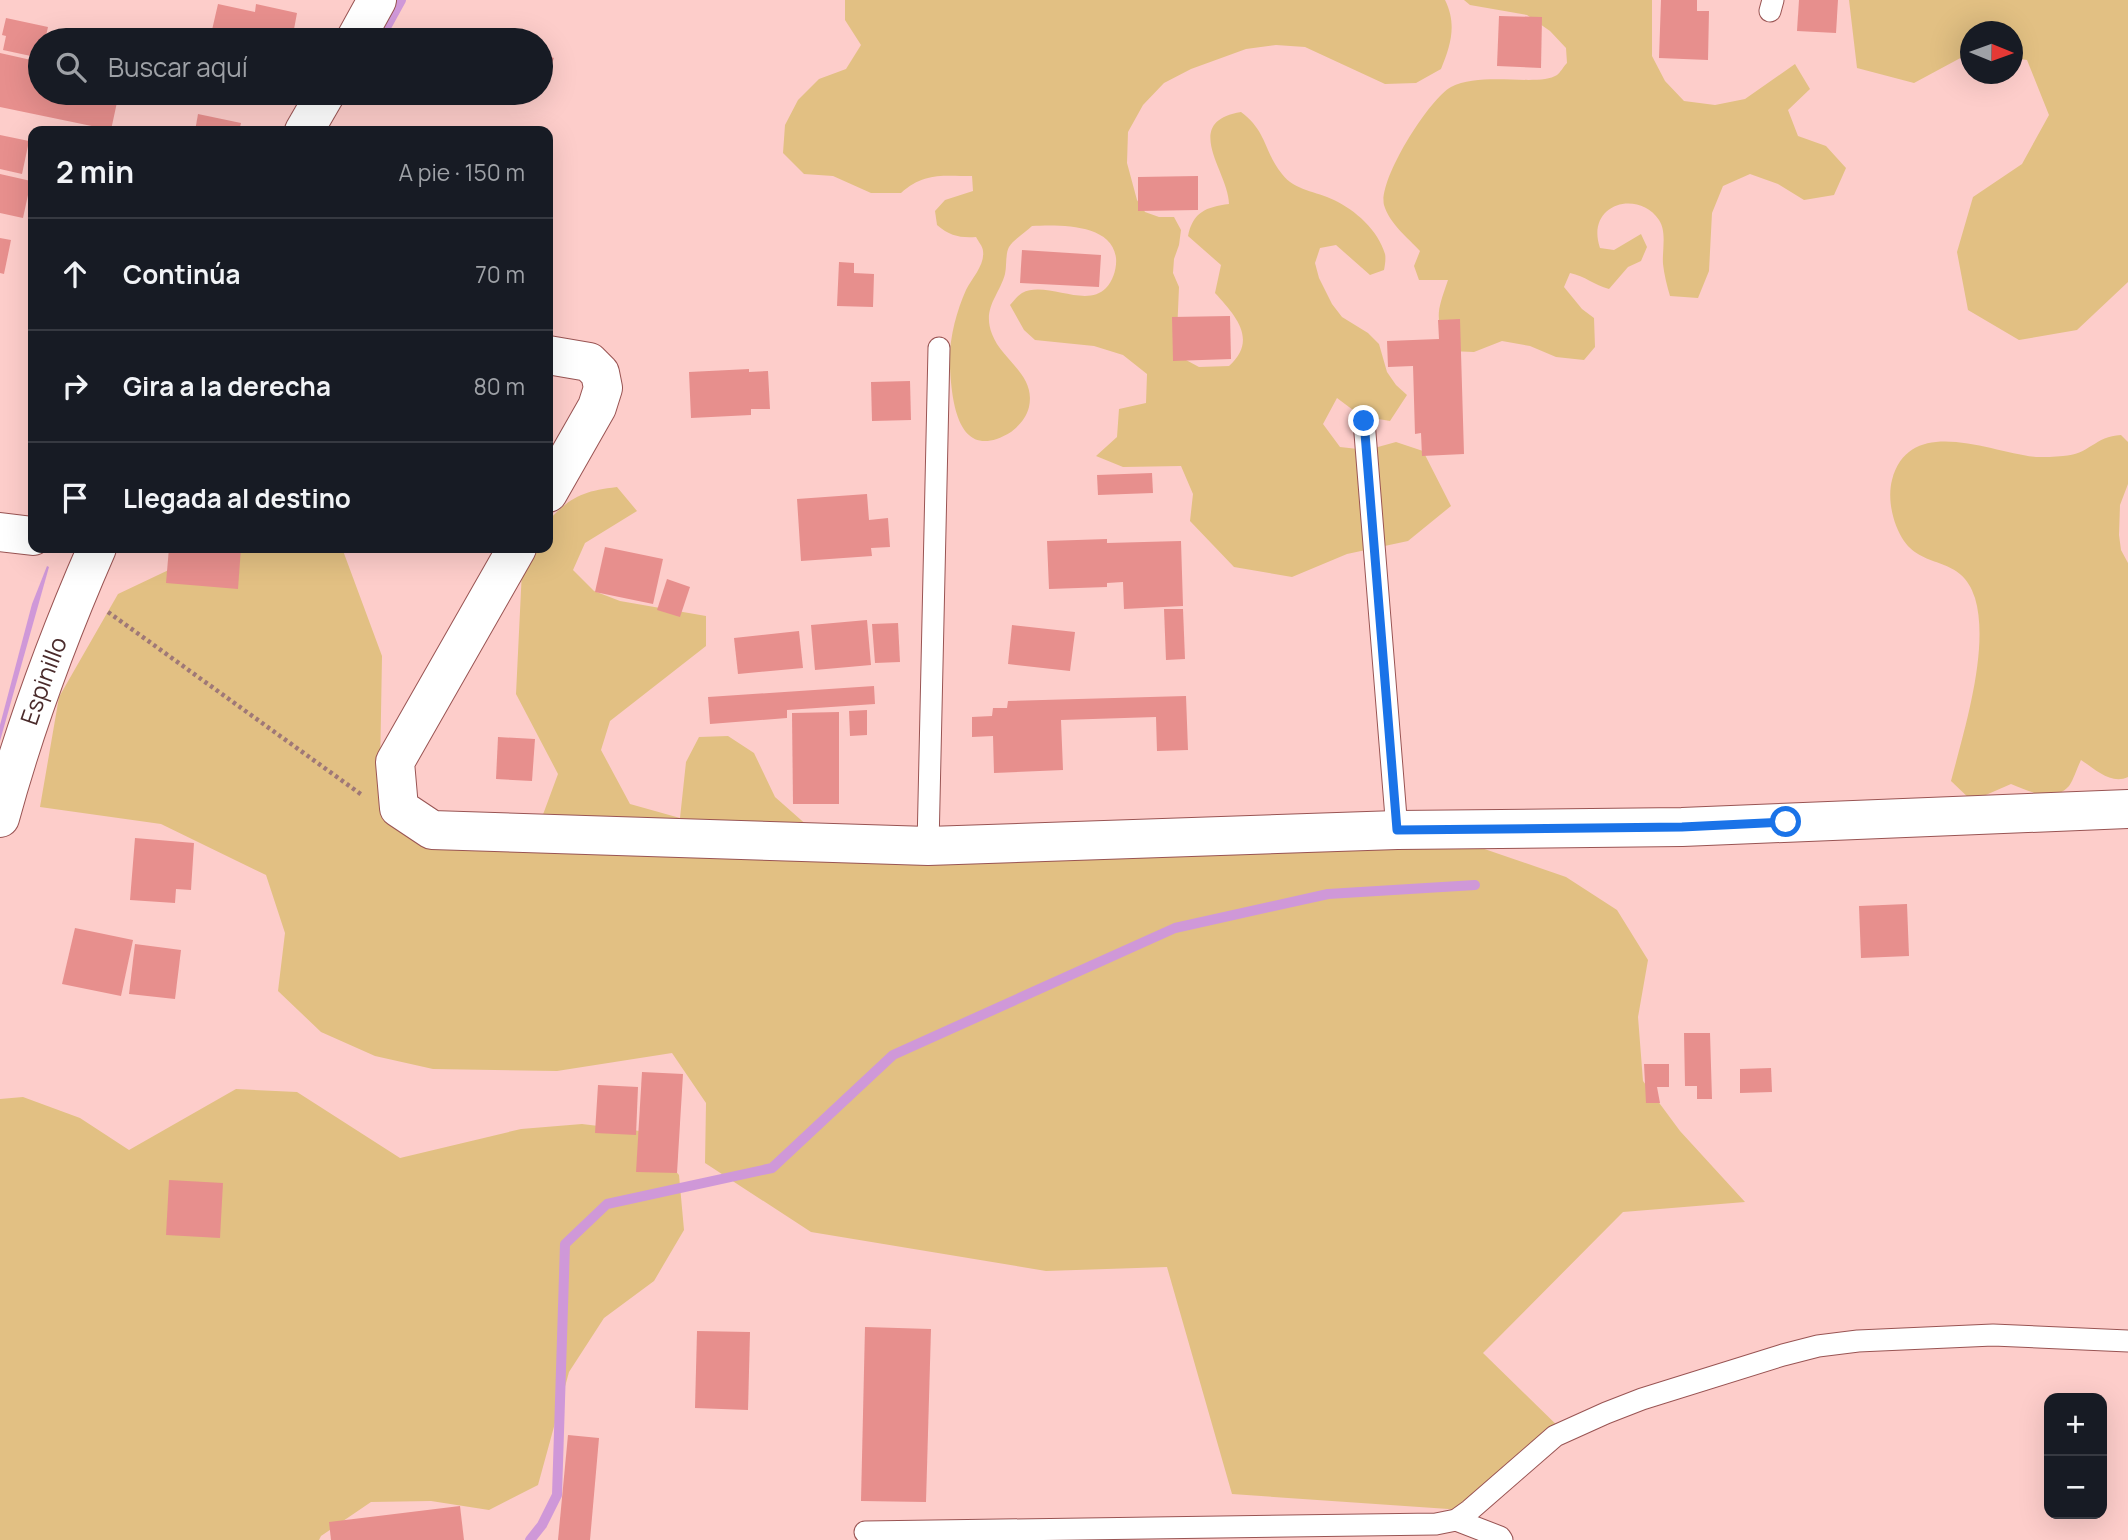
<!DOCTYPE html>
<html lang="es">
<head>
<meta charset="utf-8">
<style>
  body { margin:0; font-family:Manrope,sans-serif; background:#242831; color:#f1f3f6 }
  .controls { position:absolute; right:21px; bottom:21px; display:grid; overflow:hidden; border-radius:14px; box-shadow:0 7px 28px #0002 }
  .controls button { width:63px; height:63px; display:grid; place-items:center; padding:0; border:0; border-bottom:2px solid #363941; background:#171b24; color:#f1f3f6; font:35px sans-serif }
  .compass { position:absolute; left:1960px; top:21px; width:63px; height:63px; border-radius:50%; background:#171b24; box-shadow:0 7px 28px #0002; rotate:91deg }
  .stop { position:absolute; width:21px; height:21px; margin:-16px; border:5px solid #1a73e8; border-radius:50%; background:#fff }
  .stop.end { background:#1a73e8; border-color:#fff; box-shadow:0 2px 7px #0008 }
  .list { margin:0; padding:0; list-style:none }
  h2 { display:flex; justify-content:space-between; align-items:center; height:91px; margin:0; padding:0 28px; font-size:30px }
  h2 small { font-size:23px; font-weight:400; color:#9ea1a6 }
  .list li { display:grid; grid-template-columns:46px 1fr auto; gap:21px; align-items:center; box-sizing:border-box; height:112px; padding:0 28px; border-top:2px solid #363941 }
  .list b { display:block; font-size:26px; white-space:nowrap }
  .list em { font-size:23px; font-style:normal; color:#9ea1a6 }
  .icon { flex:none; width:38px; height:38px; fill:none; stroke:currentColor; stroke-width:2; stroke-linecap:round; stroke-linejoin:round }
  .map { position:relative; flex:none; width:2128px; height:1540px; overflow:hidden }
  .search { position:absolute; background:#171b24; box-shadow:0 7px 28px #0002; left:28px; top:28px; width:525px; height:77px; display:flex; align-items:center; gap:18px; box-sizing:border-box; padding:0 24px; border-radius:38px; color:#9ea1a6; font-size:26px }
  .panel { position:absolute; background:#171b24; box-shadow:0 7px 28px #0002; left:28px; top:126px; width:525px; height:427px; border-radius:14px }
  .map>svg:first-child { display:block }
  .green { fill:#e2c083 }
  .water { fill:#cf98d8 }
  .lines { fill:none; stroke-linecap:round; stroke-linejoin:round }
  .stream { stroke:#cf98d8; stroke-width:10 }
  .building { fill:#e78f8d }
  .lane-casing { stroke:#995453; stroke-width:23 }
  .street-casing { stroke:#995453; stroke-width:40 }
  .path { stroke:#9f7877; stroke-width:4.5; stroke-dasharray:3.5 3.5; stroke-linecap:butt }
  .lane { stroke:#fff; stroke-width:21 }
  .street { stroke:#fff; stroke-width:38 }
  .route { stroke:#1a73e8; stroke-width:9 }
  .labels { text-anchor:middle; stroke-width:5; stroke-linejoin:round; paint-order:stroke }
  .street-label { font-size:24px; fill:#4a2b2b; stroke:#fdcdca }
</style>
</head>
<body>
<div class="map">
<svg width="2128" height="1540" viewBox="0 0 2128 1540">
  <rect width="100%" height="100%" fill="#fdcdca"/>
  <g class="green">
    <path d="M845,0h600c12,24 6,45 -4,69l-25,14 -31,1 -80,-37 -29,-2 -30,4 -55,20 -27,14 -21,22 -15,27 -1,31 10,37 8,12 14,5h15l7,13 -2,15 -5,14 -1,14 6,14 -2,47 9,26 13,7 30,-1c29,-26 7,-50 -14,-73l6,-28 -33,-29c5,-24 18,-29 41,-32 0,-32 -49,-82 12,-92 26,19 23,40 41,62 13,17 34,17 52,26 21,10 44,30 51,54 1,4 0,11 -1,16l-14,5 -34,-30 -16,3 -5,15 4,15 13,26 10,13 26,16 11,11 8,28 9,13 11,10 -17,26 -29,-5 -24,-18 -14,26 17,23 27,3 29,-8 27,9 28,55 -43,35 -61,13 -55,23 -58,-10 -44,-46 3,-27 -12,-28 -58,1 -27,-11 21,-19 2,-28 27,-6 1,-29 -24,-19 -29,-9 -59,-6 -11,-10 -14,-25c4,-4 7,-9 12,-12 24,-13 64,16 84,-5 7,-7 11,-20 10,-30 -4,-35 -58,-33 -84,-32 -6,6 -19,14 -23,21 -4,8 -2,19 -4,27 -6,22 -23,34 -13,60 10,27 44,40 37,73 -3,11 -9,18 -18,25 -52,32 -59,-28 -61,-64 -2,-25 6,-56 16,-78 6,-12 19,-25 17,-39 0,-4 -5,-10 -7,-14 -16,1 -26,-1 -39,-12l-2,-14 10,-11 28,-9 -1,-15c-29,0 -48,-4 -71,17h-30l-38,-17 -29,-2 -21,-21 2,-28 13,-25 21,-21 27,-10 15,-24 -16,-25z"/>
    <path d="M1464,0h188v56l13,25 19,20 31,4 30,-6 50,-35 15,25 -22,21 10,26 28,10 20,22 -12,27 -30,5 -26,-16 -28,-10 -27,12 -11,27 -3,58 -11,27 -28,-2c-3,-10 -6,-22 -7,-32 -1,-14 4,-32 -4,-44 -21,-31 -74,-16 -59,28l14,2 27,-16 6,13 -6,14 -13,6 -19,22c-15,-4 -24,-13 -39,-16l-6,14 18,22 12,9 1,29 -11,13 -28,-3 -26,-11 -28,-5 -28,11 -25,-1c-14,-35 -13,-36 -1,-71h-29l-5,-14 6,-15c-12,-13 -31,-28 -36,-46 -6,-25 45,-106 67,-118 31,-16 88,0 106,-12 3,-2 7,-9 10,-12l-1,-15 -16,-17 -23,-16 -57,-10z"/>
    <polygon points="1849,0 2128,0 2128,282 2077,330 2019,340 1968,310 1957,252 1973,197 2022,164 2049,115 2027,60 2013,58 2012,32 1970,32 1970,55 1966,55 1914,83 1857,68"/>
    <path d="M2121,435l7,7v42l-8,21 -1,30 2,15 7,13v214c-17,8 -33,-8 -47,-17 -4,8 -7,19 -12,26 -16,18 -40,5 -58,-2l-39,17 -21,-20c13,-50 39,-133 24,-183 -13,-43 -51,-28 -71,-57 -11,-16 -17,-42 -12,-61 18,-67 99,-27 144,-23 9,0 18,0 27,-1 26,-1 32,-20 58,-21z"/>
    <path d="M617,487l20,24 -52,32 -12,27 21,21 26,10 86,15v30l-96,75 -9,29 29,54 50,14 6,-56 13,-25 29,-1 26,17 21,44 43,38 579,-16 169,58 51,33 31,50 -10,57 5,64 37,50 65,71 -122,10 -140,141 85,83 -105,74 -231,-16 -65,-227 -121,4 -235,-39 -106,-69 1,-60 -34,-50 -115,18 -124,-2 -58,-13 -54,-24 -43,-41 7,-58 -19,-58 -105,-51 -121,-17 19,-110 59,-103 97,-46h127l40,108 -2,116 43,50 115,6 20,-54 -42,-80 7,-145 25,-1v-27c23,-25 36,-30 69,-34z"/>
    <polygon points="236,1089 297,1092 400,1158 521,1129 582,1124 640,1131 679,1175 684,1230 654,1281 604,1318 569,1372 538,1485 489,1510 431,1501 371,1502 321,1536 319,1540 0,1540 0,1099 23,1097 80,1118 129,1150"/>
  </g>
  <polygon class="water" points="47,566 49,567 0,741 0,725 32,604"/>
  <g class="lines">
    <g class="stream">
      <polyline points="379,40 401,0"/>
      <polyline points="530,1540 542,1525 557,1495 565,1244 607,1204 772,1168 893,1055 1175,928 1328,894 1475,885"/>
    </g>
  </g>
  <g class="building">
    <polygon points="1661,0 1697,0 1697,11 1709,11 1708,60 1659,58"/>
    <polygon points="1799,0 1838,0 1836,33 1797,31"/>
    <polygon points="218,4 255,12 256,4 297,13 292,40 259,40 212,30"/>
    <polygon points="1499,16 1542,17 1541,68 1497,66"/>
    <polygon points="6,18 48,27 45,40 40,40 40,58 3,50 6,36 2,35"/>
    <polygon points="0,53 40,62 40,93 119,93 111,130 0,107"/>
    <polygon points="541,53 554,58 541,94"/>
    <polygon points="215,93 253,93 251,105 214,97"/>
    <polygon points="198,114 241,123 239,131 195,131"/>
    <polygon points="0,135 29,141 22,174 0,169"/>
    <polygon points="0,174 31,181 23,218 0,213"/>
    <polygon points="1198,176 1198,210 1138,211 1138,177"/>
    <polygon points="0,238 11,240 4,274 0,273"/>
    <polygon points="1022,250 1101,255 1099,287 1020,283"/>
    <polygon points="839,262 854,263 854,273 874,274 873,307 837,306"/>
    <polygon points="1230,316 1231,359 1173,361 1172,317"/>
    <polygon points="1460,319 1464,454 1422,456 1421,433 1415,434 1413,366 1388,367 1387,341 1439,339 1438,320"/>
    <polygon points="749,369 749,372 768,371 770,409 751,409 751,415 691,418 689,372"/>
    <polygon points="910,381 911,420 872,421 871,382"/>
    <polygon points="1152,473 1153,493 1098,495 1097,475"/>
    <polygon points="867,494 869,520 888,518 890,547 871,548 872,556 801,561 797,499"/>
    <polygon points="1107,539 1107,543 1181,541 1183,606 1124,609 1123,582 1107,583 1107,587 1049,589 1047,541"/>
    <polygon points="605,547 663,559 653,604 595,592"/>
    <polygon points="169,548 241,548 238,589 166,583"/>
    <polygon points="667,579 690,587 680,617 657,610"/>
    <polygon points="1164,609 1183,609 1185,659 1166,660"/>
    <polygon points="867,620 871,665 815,670 811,625"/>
    <polygon points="898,623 900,662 875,663 872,624"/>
    <polygon points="1012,625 1075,632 1070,671 1008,664"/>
    <polygon points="799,631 803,668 738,674 734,638"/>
    <polygon points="874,686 875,704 787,710 787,718 710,724 708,697"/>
    <polygon points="1186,696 1188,750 1157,751 1156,717 1061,720 1063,770 994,773 993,736 972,737 972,717 992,716 993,708 1007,708 1008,701"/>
    <polygon points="867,710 867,735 850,736 849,711"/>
    <polygon points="839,712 839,804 793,804 792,713"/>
    <polygon points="498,737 535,739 532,781 496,779"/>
    <polygon points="135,838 194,843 191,890 176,889 175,903 130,900"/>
    <polygon points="1907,904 1909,956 1861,958 1859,906"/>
    <polygon points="75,928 133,940 121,996 62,984"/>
    <polygon points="135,944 181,950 175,999 129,994"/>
    <polygon points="1684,1033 1710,1033 1712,1099 1697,1099 1697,1086 1685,1086"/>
    <polygon points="1644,1064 1669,1064 1669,1087 1657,1087 1660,1103 1646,1103"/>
    <polygon points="1771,1068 1772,1092 1740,1093 1740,1069"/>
    <polygon points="642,1072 683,1074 677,1173 636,1172"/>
    <polygon points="598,1085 638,1087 636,1135 595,1133"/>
    <polygon points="169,1180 223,1183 220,1238 166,1235"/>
    <polygon points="865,1327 931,1329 926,1502 861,1501"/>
    <polygon points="697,1331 750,1332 748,1410 695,1408"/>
    <polygon points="568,1435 599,1438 590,1540 558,1540"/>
    <polygon points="460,1506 464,1540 331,1540 329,1522"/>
  </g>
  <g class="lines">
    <defs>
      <g id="lane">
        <polyline points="1770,11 1773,0"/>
        <polyline points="1364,421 1397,830"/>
        <polyline points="928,846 939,348"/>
        <polyline points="1456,1520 1500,1537 1502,1540"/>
        <polyline points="865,1532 1436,1524 1456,1520 1470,1510 1555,1436 1606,1413 1642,1399 1783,1355 1818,1346 1858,1341 1993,1335 2128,1341"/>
      </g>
      <g id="street">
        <polyline points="355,40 377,0"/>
        <polyline points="304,131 326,93"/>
        <polyline points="548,355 589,362 600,373 603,388 597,407 548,493"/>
        <polyline points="0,532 33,536"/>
        <polyline points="517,548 395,762 399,808 432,830 928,846 1397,830 1682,827 2128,809"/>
        <path id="s1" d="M0,818c25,-92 59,-183 97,-270"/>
      </g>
    </defs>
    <use href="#lane" class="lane-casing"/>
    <use href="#street" class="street-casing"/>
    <polyline class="path" points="108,612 362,795"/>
    <use href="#lane" class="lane"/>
    <use href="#street" class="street"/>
  </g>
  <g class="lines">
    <polyline class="route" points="1364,421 1397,830 1682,827 1786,822"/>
  </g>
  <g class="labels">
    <g class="street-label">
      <text dy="8" stroke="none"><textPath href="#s1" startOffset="144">Espinillo</textPath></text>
    </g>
  </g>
</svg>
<div class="controls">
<button>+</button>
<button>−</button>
</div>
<svg class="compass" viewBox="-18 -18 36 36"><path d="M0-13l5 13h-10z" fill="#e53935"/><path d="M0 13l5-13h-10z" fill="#9ea1a6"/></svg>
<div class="stop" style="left:1786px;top:822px"></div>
<div class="stop end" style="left:1364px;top:421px"></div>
<div class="search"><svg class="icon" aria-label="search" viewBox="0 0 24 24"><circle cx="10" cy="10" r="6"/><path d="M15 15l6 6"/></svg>Buscar aquí</div>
<section class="panel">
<h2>2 min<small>A pie · 150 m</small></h2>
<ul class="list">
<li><svg class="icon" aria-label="ahead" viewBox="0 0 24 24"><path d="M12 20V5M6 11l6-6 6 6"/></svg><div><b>Continúa</b></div><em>70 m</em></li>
<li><svg class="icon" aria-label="right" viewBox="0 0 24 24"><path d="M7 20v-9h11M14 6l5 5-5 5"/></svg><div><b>Gira a la derecha</b></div><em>80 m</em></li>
<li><svg class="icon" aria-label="arrive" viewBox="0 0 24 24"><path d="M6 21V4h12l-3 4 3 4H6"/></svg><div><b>Llegada al destino</b></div></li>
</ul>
</section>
</div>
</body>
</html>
